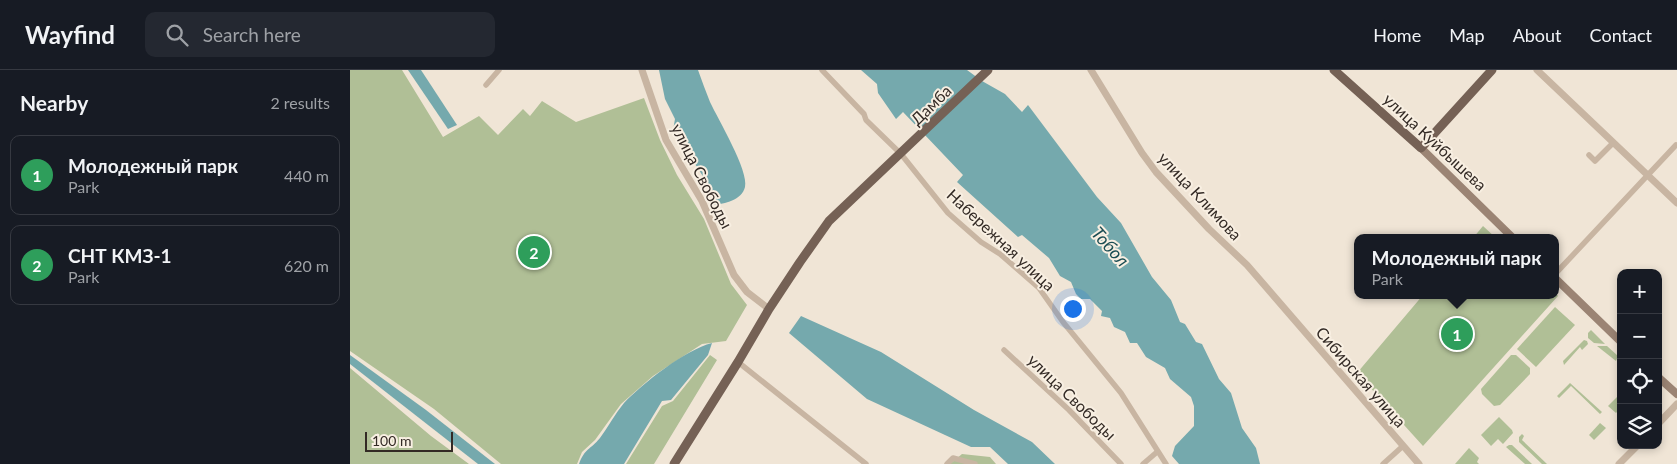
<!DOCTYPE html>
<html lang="en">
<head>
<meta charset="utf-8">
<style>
  body { margin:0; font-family:Lato,sans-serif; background:#242831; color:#f1f3f6 }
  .controls { position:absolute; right:15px; bottom:15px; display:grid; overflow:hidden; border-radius:10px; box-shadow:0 2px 8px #0003 }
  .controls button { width:45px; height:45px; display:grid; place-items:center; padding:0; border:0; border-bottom:1px solid #363941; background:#171b24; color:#f1f3f6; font:25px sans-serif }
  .scale { position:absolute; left:15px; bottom:12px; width:88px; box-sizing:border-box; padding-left:5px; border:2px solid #332a25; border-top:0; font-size:14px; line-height:18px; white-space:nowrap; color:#332a25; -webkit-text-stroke:4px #f8efe2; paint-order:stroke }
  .you { position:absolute; left:722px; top:238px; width:18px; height:18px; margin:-12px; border:4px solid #fff; border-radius:50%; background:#1a73e8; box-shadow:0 0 0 8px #1a73e833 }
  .badge { display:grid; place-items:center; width:32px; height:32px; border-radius:50%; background:#db2777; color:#fff; font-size:16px; font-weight:700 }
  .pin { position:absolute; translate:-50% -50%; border:2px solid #fff; box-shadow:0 1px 5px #0006 }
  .popup { position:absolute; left:1004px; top:164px; width:205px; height:65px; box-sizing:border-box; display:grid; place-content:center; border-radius:10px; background:#171b24; filter:drop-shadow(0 1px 4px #0005); font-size:16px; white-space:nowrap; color:#9ea1a6 }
  .popup b { font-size:19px; color:#f1f3f6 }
  .popup::after { content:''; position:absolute; left:50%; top:100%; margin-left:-10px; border:10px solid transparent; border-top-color:#171b24 }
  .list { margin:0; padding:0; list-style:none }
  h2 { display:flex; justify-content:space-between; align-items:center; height:65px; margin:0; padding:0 20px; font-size:21px }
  h2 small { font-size:16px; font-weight:400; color:#9ea1a6 }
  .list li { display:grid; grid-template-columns:32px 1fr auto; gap:15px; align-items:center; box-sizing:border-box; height:80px; margin:0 10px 10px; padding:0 10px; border:1px solid #363941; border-radius:10px }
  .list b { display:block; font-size:19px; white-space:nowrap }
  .list p { margin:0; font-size:16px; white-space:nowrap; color:#9ea1a6 }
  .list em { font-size:16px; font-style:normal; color:#9ea1a6 }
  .icon { flex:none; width:28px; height:28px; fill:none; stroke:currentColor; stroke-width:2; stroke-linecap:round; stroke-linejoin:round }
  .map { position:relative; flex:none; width:1327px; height:394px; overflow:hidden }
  header { display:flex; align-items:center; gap:30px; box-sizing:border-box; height:70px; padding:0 25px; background:#171b24; border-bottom:1px solid #363941 }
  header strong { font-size:24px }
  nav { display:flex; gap:28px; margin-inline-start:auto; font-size:18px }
  .search { width:350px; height:45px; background:#242831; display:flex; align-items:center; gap:12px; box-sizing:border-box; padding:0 18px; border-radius:10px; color:#9ea1a6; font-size:19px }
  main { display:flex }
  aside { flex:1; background:#171b24 }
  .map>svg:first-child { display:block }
  .green { fill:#b0bf96 }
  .water { fill:#75a9ad }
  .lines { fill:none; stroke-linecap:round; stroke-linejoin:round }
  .minor { stroke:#c8b5a2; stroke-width:5.5 }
  .tertiary { stroke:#c8b5a2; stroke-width:7 }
  .secondary { stroke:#9b8474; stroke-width:8 }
  .primary { stroke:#756155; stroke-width:9 }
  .labels { text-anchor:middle; stroke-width:4; stroke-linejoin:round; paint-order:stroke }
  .street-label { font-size:16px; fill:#332a25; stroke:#f8efe2 }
  .water-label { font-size:18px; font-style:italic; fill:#1b4e54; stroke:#f8efe2 }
</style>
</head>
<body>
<header>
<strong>Wayfind</strong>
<div class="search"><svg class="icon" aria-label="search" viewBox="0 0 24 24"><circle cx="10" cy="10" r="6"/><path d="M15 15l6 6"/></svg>Search here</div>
<nav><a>Home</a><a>Map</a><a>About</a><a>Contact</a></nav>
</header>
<main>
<aside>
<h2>Nearby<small>2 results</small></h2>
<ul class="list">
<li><span class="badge" style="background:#2e9e5b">1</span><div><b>Молодежный парк</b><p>Park</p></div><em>440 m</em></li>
<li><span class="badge" style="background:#2e9e5b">2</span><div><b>СНТ КМЗ-1</b><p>Park</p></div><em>620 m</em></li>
</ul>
</aside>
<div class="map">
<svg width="1327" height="394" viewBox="0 0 1327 394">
  <rect width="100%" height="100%" fill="#f0e5d6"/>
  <g class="green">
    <polygon points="0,0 52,0 93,67 129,46 148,65 173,39 180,46 192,31 226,52 294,28 310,70 327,105 354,149 381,214 397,235 376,271 352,274 303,306 271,334 245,370 232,382 227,394 151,394 84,339 0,281"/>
    <polygon points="1133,156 1146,168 1123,168"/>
    <polygon points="1206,223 1208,226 1073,376 1007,303 1073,225 1206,225"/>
    <polygon points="1205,237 1225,255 1186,297 1167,279"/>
    <polygon points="1241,260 1255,274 1244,273 1238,268 1238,263"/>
    <polygon points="1234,270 1237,271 1238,274 1232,280 1230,277 1214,295 1213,291"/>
    <polygon points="1247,276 1257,276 1268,286 1266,291"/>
    <polygon points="360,285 367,290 304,394 276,394 312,336 323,331"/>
    <polygon points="1161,285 1166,285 1180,298 1180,304 1150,335 1144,336 1132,324 1131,319"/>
    <polygon points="0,298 81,366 119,394 0,394"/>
    <polygon points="1220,313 1252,342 1250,344 1221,316 1209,328 1207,326"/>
    <polygon points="1270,324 1271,338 1266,343 1258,336"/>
    <polygon points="1149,347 1162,360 1163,363 1153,374 1148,369 1141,376 1131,365"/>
    <polygon points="1250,353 1256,358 1244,370 1239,365"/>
    <polygon points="1172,364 1174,366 1172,370 1197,394 1192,394 1169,372 1169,367"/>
    <polygon points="1159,375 1162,375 1182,394 1175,394 1156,377"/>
    <polygon points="1119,378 1129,388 1127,392 1129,394 1105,394"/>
    <polygon points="612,384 640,387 646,394 600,394"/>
  </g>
  <g class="water">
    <polygon points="58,0 71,0 107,55 98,59"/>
    <path d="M309,0h39c4,11 8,22 12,32 8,17 39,69 35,85 -3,13 -21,17 -31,18l-6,-21 -35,-54 2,-11 -10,-20z"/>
    <polygon points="511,0 617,0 632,11 655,24 672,42 678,35 747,127 771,153 802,207 821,230 830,252 835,254 846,272 852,274 869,309 881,323 892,358 906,378 910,394 829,394 822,386 825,376 844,356 844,336 841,327 820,309 815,298 796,287 787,273 780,273 775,262 764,257 760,248 751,246 752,241 740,229 731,229 726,224 721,212 710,206 699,188 672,165 668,167 607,112 613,105 553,42 546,49 528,23 527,14"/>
    <polygon points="451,246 531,282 624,340 682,372 705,394 658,394 640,377 621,377 517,329 439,263"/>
    <path d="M362,273l-4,12 -37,45 -9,1 -38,63h-45c6,-16 11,-14 21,-26 8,-11 15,-24 24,-35 19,-20 61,-53 88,-60z"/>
    <polygon points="0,285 76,340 145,394 128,394 0,294"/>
  </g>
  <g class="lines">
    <g class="minor">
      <polyline points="472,0 514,44 516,50 551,84 598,143 631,172 650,184 689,218 713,252 771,323 816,394"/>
      <polyline points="136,15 149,0"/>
      <polyline points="1239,85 1245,91 1263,73"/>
      <polyline points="1206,203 1326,75"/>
      <polyline points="654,280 719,340 771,394"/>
      <polyline points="388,292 516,394"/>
      <polyline points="597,394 603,388 625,394"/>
      <polyline points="793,394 807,382"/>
      <polyline points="1033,394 1053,376"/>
    </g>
    <g class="tertiary">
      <polyline points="292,0 316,70 352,131 384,205 397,222 419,239"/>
      <polyline points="741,0 792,83 806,102 859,159 897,195 1069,394"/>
      <polyline points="1187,0 1327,133"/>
      <polyline points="1308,354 1327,334"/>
      <polyline points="1269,394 1288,375"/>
    </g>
    <g class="secondary">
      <polyline points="1071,78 1163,168"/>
      <polyline points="1206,209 1271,272"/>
      <polyline points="1308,307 1327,324"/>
    </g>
    <g class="primary">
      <polyline points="984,0 1071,78 1142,0"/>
      <polyline points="324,394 388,292 419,239 450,192 479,151 638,0"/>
    </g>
  </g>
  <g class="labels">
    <g class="street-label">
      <text transform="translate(581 35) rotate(-44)" y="6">Дамба</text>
      <text transform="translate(1085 72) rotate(43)" y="6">улица Куйбышева</text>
      <text transform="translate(352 106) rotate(63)" y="6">улица Свободы</text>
      <text transform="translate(850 126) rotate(47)" y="6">улица Климова</text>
      <text transform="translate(651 170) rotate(43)" y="6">Набережная улица</text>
      <text transform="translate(1011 307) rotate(49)" y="6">Сибирская улица</text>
      <text transform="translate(722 327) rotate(44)" y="6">улица Свободы</text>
    </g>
    <g class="water-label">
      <text transform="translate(760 177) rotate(48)" y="6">Тобол</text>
    </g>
  </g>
</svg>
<div class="controls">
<button>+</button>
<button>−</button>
<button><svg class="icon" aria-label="locate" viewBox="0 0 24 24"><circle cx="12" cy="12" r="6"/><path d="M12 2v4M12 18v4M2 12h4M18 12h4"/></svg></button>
<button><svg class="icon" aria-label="layers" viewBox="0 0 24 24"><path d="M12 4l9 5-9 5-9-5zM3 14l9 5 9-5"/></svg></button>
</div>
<div class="scale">100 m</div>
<div class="you"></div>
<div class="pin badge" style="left:1107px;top:264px;background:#2e9e5b">1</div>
<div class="popup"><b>Молодежный парк</b>Park</div>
<div class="pin badge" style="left:184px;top:182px;background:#2e9e5b">2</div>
</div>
</main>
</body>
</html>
